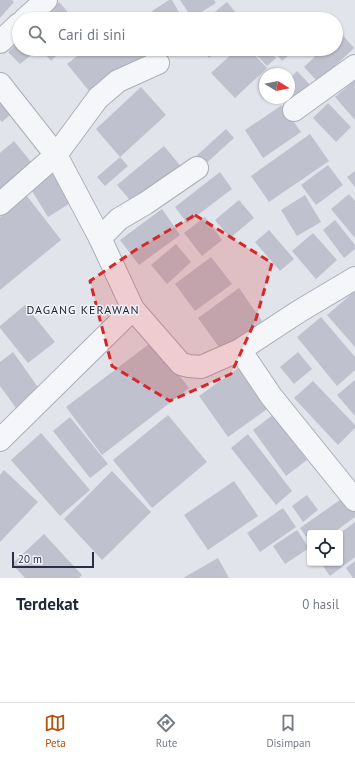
<!DOCTYPE html>
<html lang="id">
<head>
<meta charset="utf-8">
<style>
  body { margin:0; font-family:"PT Sans",sans-serif; background:#f2f2f3; color:#1f2937 }
  .controls { position:absolute; right:12px; bottom:12px; display:grid; overflow:hidden; border-radius:4px; box-shadow:0 1px 3px #0004 }
  .controls button { width:36px; height:36px; display:grid; place-items:center; padding:0; border:0; border-bottom:1px solid #e0e1e3; background:#fff; color:#1f2937; font:20px sans-serif }
  .compass { position:absolute; left:259px; top:68px; width:36px; height:36px; border-radius:50%; background:#fff; box-shadow:0 1px 3px #0004; rotate:100deg }
  .scale { position:absolute; left:12px; bottom:10px; width:82px; box-sizing:border-box; padding-left:4px; border:2px solid #2a2e43; border-top:0; font-size:11px; line-height:14px; white-space:nowrap; color:#2a2e43; -webkit-text-stroke:3px #f2f3f8; paint-order:stroke }
  .list { margin:0; padding:0; list-style:none }
  h2 { display:flex; justify-content:space-between; align-items:center; height:52px; margin:0; padding:0 16px; font-size:17px }
  h2 small { font-size:13px; font-weight:400; color:#747a83 }
  .icon { flex:none; width:22px; height:22px; fill:none; stroke:currentColor; stroke-width:2; stroke-linecap:round; stroke-linejoin:round }
  .map { position:relative; flex:none; width:355px; height:578px; overflow:hidden }
  .search { position:absolute; background:#fff; box-shadow:0 1px 3px #0004; left:12px; right:12px; top:12px; height:44px; display:flex; align-items:center; gap:10px; box-sizing:border-box; padding:0 14px; border-radius:22px; color:#747a83; font-size:15px }
  .sheet { height:124px; background:#fff }
  nav { display:flex; justify-content:space-around; align-items:center; box-sizing:border-box; height:56px; border-top:1px solid #e0e1e3; background:#fff; font-size:11px; color:#747a83 }
  nav a { display:grid; justify-items:center; gap:2px }
  nav .on { color:#b45309 }
  .map>svg:first-child { display:block }
  .building { fill:#bfc2ce }
  .lines { fill:none; stroke-linecap:round; stroke-linejoin:round }
  .street-casing { stroke:#abadb9; stroke-width:24 }
  .street { stroke:#f5f6f9; stroke-width:22 }
  .marked { fill:#d62828; fill-opacity:0.2; stroke:#d62828; stroke-width:3; stroke-dasharray:8 5; stroke-linejoin:round }
  .labels { text-anchor:middle; stroke-width:3; stroke-linejoin:round; paint-order:stroke }
  .quarter-label { font-size:12px; letter-spacing:1px; fill:#1c2034; stroke:#f2f3f8 }
</style>
</head>
<body>
<div class="map">
<svg width="355" height="578" viewBox="0 0 355 578">
  <rect width="100%" height="100%" fill="#e2e4eb"/>
  <g class="building">
    <polygon points="0,0 12,0 14,2 0,18"/>
    <polygon points="169,0 172,0 183,19 157,19 152,11"/>
    <polygon points="180,0 214,0 216,3 192,18"/>
    <polygon points="59,2 74,19 41,19"/>
    <polygon points="227,2 241,19 206,19"/>
    <polygon points="291,12 297,19 282,19"/>
    <polygon points="340,32 354,48 318,82 304,67 323,49 336,49 336,36"/>
    <polygon points="19,41 19,49 39,49 20,64 8,52"/>
    <polygon points="41,49 63,49 51,61"/>
    <polygon points="86,49 153,49 94,97 67,64"/>
    <polygon points="202,49 220,49 209,58"/>
    <polygon points="237,49 249,49 267,68 235,98 211,73"/>
    <polygon points="251,49 267,49 276,58 267,66"/>
    <polygon points="272,49 296,49 282,61"/>
    <polygon points="297,71 314,89 299,103 289,92 289,79"/>
    <polygon points="355,80 355,120 335,97"/>
    <polygon points="141,87 166,115 120,157 96,129"/>
    <polygon points="0,101 18,108 2,122 0,120"/>
    <polygon points="328,103 351,127 336,142 313,118"/>
    <polygon points="282,105 301,132 263,158 245,130"/>
    <polygon points="226,129 234,138 202,167 194,158"/>
    <polygon points="310,134 329,161 269,202 251,176"/>
    <polygon points="14,141 36,168 0,199 0,153"/>
    <polygon points="164,146 183,169 136,207 117,185"/>
    <polygon points="120,157 128,166 105,186 97,177"/>
    <polygon points="328,165 343,185 316,205 301,185"/>
    <polygon points="53,171 72,202 48,217 29,186"/>
    <polygon points="355,171 355,187 347,177"/>
    <polygon points="220,172 232,189 187,223 175,207"/>
    <polygon points="349,194 355,201 355,238 331,209"/>
    <polygon points="305,195 321,222 297,236 281,210"/>
    <polygon points="27,196 61,240 0,290 0,217"/>
    <polygon points="239,200 254,218 230,238 215,220"/>
    <polygon points="162,209 180,235 139,265 120,240"/>
    <polygon points="205,217 222,240 202,256 184,233"/>
    <polygon points="335,220 355,245 355,249 344,258 323,230"/>
    <polygon points="269,230 294,259 280,271 255,242"/>
    <polygon points="313,233 337,260 316,279 292,251"/>
    <polygon points="176,244 191,262 167,284 151,265"/>
    <polygon points="211,257 232,284 195,311 175,284"/>
    <polygon points="239,288 262,321 221,350 198,318"/>
    <polygon points="355,291 355,347 327,315"/>
    <polygon points="25,305 55,342 28,363 0,328 0,326"/>
    <polygon points="321,317 355,357 355,370 337,386 297,337"/>
    <polygon points="153,341 189,388 102,455 66,407"/>
    <polygon points="13,352 40,390 16,408 0,386 0,362"/>
    <polygon points="298,352 312,369 294,384 280,367"/>
    <polygon points="241,366 270,407 228,437 199,396"/>
    <polygon points="355,380 355,416 337,395"/>
    <polygon points="313,381 355,425 355,428 338,445 294,398"/>
    <polygon points="274,414 307,460 286,476 253,430"/>
    <polygon points="168,415 207,462 152,508 113,460"/>
    <polygon points="70,417 108,464 90,478 53,431"/>
    <polygon points="41,433 90,490 60,516 11,460"/>
    <polygon points="248,434 292,491 276,505 231,448"/>
    <polygon points="4,470 38,502 0,542 0,475"/>
    <polygon points="112,471 151,512 102,560 64,519"/>
    <polygon points="234,481 258,516 208,550 184,515"/>
    <polygon points="307,495 318,510 303,522 292,506"/>
    <polygon points="347,495 355,507 355,517 333,533 310,533 310,542 300,528"/>
    <polygon points="283,508 296,527 260,552 247,533"/>
    <polygon points="355,522 355,557 330,576 321,563 340,563 340,533"/>
    <polygon points="297,530 309,548 285,564 273,546"/>
    <polygon points="44,534 82,575 79,578 25,578 12,564"/>
    <polygon points="218,558 229,578 183,578"/>
    <polygon points="355,561 355,578 353,578 346,568"/>
  </g>
  <g class="lines">
    <defs>
      <g id="street">
        <polyline points="25,19 46,0"/>
        <polyline points="0,42 19,24"/>
        <polyline points="0,84 56,155 100,238 133,309 181,364 189,366 201,367 240,350 298,312 355,278"/>
        <polyline points="294,110 355,66"/>
        <polyline points="0,204 56,155 98,98 118,81 158,63"/>
        <polyline points="100,238 119,219 146,203 197,168"/>
        <polyline points="240,350 271,396 355,500"/>
        <polyline points="0,440 133,309"/>
      </g>
    </defs>
    <use href="#street" class="street-casing"/>
    <use href="#street" class="street"/>
  </g>
  <path class="marked" d="M195,215l77,48 -16,56 -25,55 -61,27 -58,-35 -22,-85 47,-32z"/>
  <g class="labels">
    <g class="quarter-label">
      <text x="83" y="314">DAGANG KERAWAN</text>
    </g>
  </g>
</svg>
<div class="controls">
<button><svg class="icon" aria-label="locate" viewBox="0 0 24 24"><circle cx="12" cy="12" r="6"/><path d="M12 2v4M12 18v4M2 12h4M18 12h4"/></svg></button>
</div>
<svg class="compass" viewBox="-18 -18 36 36"><path d="M0-13l5 13h-10z" fill="#e53935"/><path d="M0 13l5-13h-10z" fill="#747a83"/></svg>
<div class="scale">20 m</div>
<div class="search"><svg class="icon" aria-label="search" viewBox="0 0 24 24"><circle cx="10" cy="10" r="6"/><path d="M15 15l6 6"/></svg>Cari di sini</div>
</div>
<section class="sheet">
<h2>Terdekat<small>0 hasil</small></h2>
<ul class="list">
</ul>
</section>
<nav>
<a class="on"><svg class="icon" aria-label="map" viewBox="0 0 24 24"><path d="M3 6l6-2 6 2 6-2v14l-6 2-6-2-6 2zM9 4v14M15 6v14"/></svg>Peta</a>
<a><svg class="icon" aria-label="directions" viewBox="0 0 24 24"><path d="M12 3l9 9-9 9-9-9zM9 14v-3h6M13 9l2 2-2 2"/></svg>Rute</a>
<a><svg class="icon" aria-label="saved" viewBox="0 0 24 24"><path d="M7 4h10v16l-5-4-5 4z"/></svg>Disimpan</a>
</nav>
</body>
</html>
